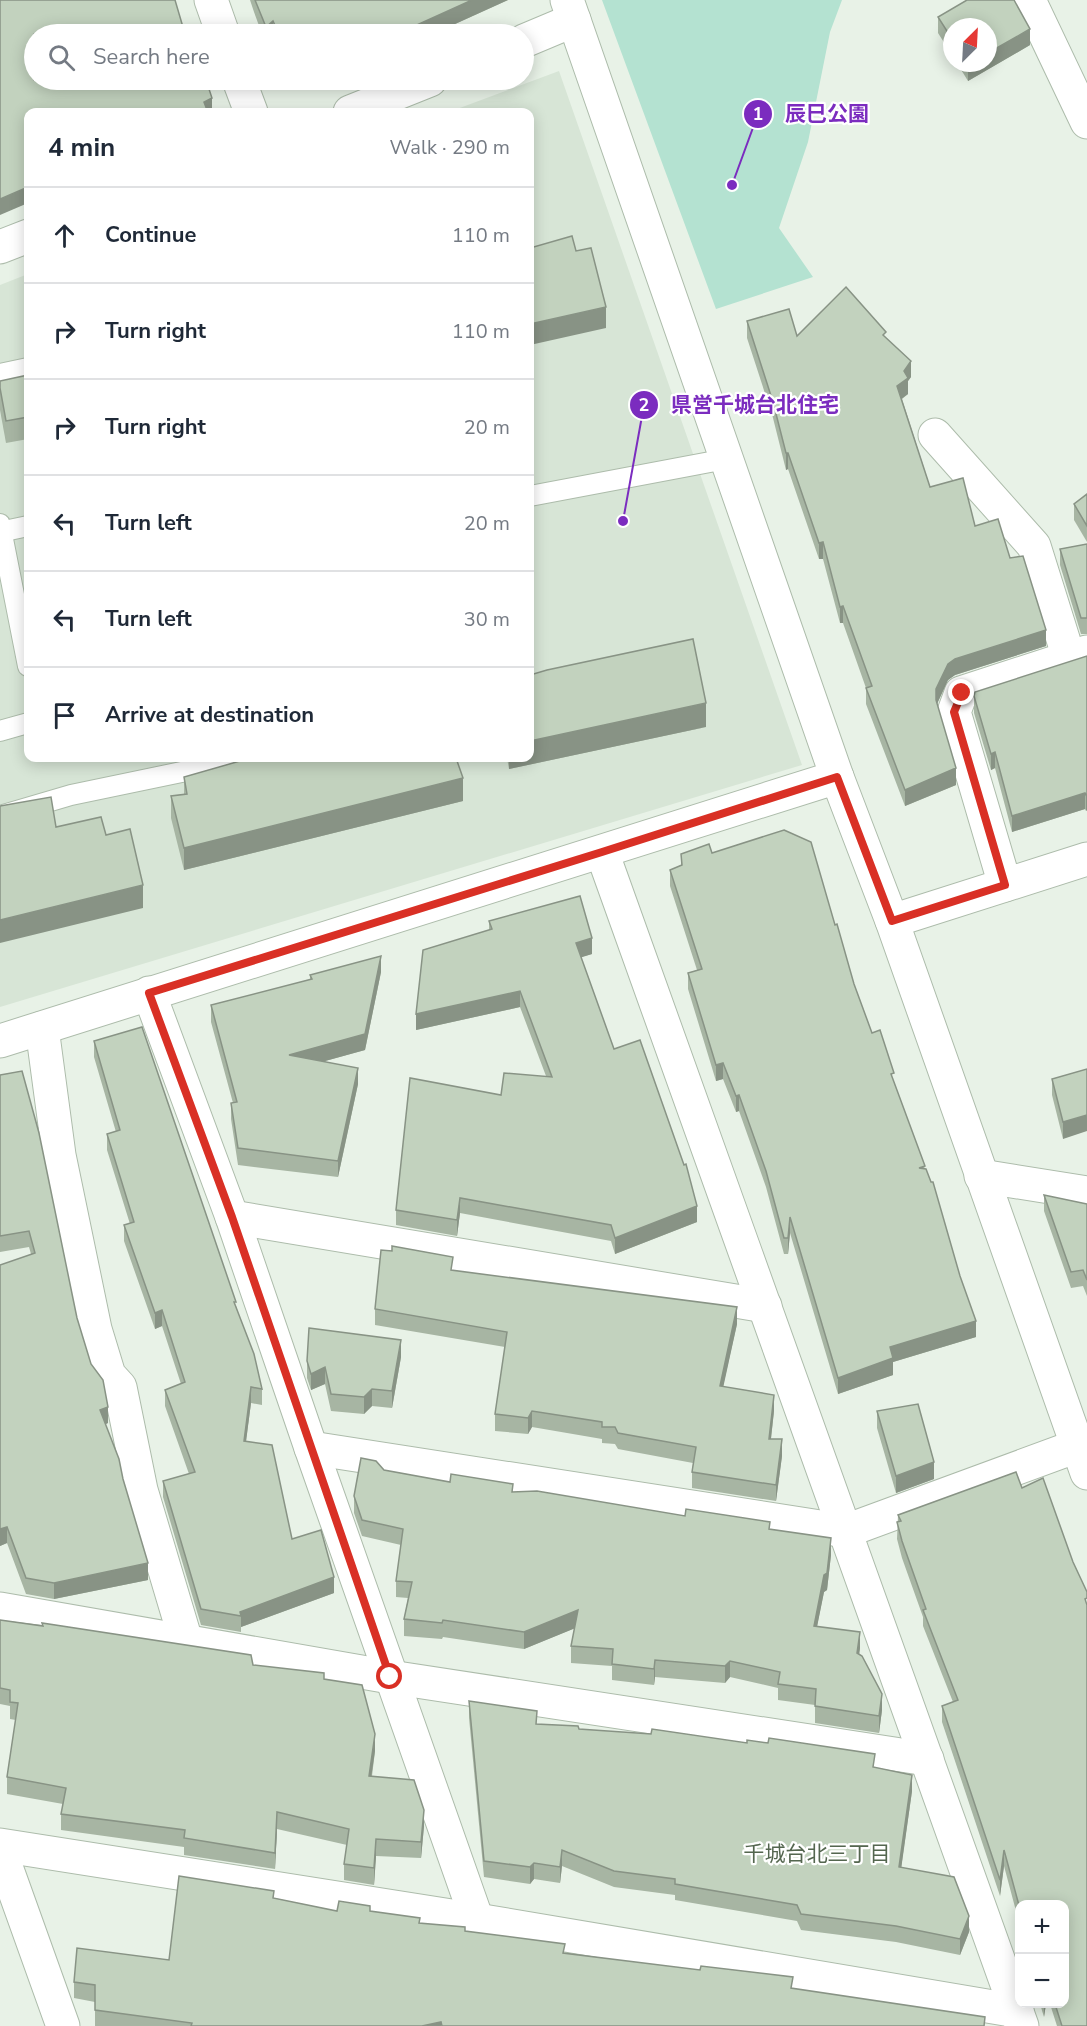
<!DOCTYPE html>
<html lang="en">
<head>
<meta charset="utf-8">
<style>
  body { margin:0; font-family:"Nunito Sans","Noto Sans JP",sans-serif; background:#f2f2f3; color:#1f2937 }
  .controls { position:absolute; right:18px; bottom:18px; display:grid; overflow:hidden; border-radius:12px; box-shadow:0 3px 15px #0003 }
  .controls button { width:54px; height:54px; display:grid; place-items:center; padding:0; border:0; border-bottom:2px solid #e0e1e3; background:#fff; color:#1f2937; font:30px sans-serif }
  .compass { position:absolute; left:943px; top:18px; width:54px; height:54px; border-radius:50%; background:#fff; box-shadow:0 3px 15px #0003; rotate:24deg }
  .stop { position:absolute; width:18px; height:18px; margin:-14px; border:4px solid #d93025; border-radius:50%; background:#fff }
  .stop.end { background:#d93025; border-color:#fff; box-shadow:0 2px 6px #0008 }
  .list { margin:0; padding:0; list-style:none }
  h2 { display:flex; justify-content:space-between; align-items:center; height:78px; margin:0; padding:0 24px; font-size:26px }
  h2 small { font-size:20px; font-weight:400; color:#747a83 }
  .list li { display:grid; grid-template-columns:39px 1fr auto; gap:18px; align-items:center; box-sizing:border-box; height:96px; padding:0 24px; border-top:2px solid #e0e1e3 }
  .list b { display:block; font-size:22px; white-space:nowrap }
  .list em { font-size:20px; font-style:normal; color:#747a83 }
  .icon { flex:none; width:33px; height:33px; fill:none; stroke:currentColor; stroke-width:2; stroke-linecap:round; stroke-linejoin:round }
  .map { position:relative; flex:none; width:1087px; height:2026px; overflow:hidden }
  .search { position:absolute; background:#fff; box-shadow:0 3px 15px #0003; left:24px; top:24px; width:510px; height:66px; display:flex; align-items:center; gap:15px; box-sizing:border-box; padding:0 21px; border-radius:33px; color:#747a83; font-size:22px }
  .panel { position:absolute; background:#fff; box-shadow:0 3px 15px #0003; left:24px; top:108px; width:510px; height:654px; border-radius:12px }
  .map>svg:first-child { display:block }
  .residential { fill:#d7e5d6 }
  .green { fill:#b4e2d1 }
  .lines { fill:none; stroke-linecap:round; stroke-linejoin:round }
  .service-casing { stroke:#adbcab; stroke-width:22 }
  .minor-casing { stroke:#adbcab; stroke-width:35 }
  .tertiary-casing { stroke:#adbcab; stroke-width:35 }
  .service { stroke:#fff; stroke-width:20 }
  .minor { stroke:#fff; stroke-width:33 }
  .tertiary { stroke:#fff; stroke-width:33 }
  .wall { fill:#a7b5a3 }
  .shaded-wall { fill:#889385 }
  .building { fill:#c2d2be; stroke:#889385; stroke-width:1.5 }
  .route { stroke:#d93025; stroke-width:8 }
  .labels { text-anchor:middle; stroke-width:4.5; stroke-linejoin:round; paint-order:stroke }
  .neighbourhood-label { font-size:21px; fill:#54664f; stroke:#fff }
  .leader { fill:none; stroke:#7b2cbf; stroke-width:2 }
  .callout-dot { fill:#7b2cbf; stroke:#fff; stroke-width:2 }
  .mark-label { font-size:18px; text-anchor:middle; font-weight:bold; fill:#fff }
  .callout-label { font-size:21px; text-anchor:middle; font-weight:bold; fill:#7b2cbf; stroke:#fff; stroke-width:4.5; stroke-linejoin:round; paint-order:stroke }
</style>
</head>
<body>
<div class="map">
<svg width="1087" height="2026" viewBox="0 0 1087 2026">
  <rect width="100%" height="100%" fill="#e8f2e7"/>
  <polygon class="residential" points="559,71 802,765 0,1007 0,285 28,274 28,758 530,758 530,112 449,112"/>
  <polygon class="green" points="602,0 842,0 830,32 808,142 779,228 813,277 716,309"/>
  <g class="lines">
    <defs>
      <g id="service">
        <polyline points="0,374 28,368"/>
        <polyline points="530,496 726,459"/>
        <polyline points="0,524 28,666"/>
        <polyline points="0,532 28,526"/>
        <polyline points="0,731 28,723"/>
        <polyline points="0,816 71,795 249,758"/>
      </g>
      <g id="minor">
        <polyline points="211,0 223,34"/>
        <polyline points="1029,0 1087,122"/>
        <polyline points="239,80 251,112"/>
        <polyline points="935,435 1034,546 1069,658"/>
        <polyline points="602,852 1022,2026"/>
        <polyline points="1005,885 954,712 961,693 1087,652"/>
        <polyline points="892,921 1087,859"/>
        <polyline points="149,993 232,1217 311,1448 477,1920"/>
        <polyline points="42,1028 59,1155 95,1329 109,1375 120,1387 141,1490 186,1641"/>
        <polyline points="981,1176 1087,1193"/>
        <polyline points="232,1217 765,1306"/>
        <polyline points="311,1448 846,1531 1077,1446"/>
        <polyline points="0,1609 390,1677 927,1759"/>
        <polyline points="0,1845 477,1920 1017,2011"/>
        <polyline points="0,1850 63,2026"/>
      </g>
      <g id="tertiary">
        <polyline points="567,0 837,777 892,921 1087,1473"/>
        <polyline points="524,41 574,20"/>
        <polyline points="350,112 430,80"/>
        <polyline points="0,247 28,236"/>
        <polyline points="0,1041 837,777"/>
      </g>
    </defs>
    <use href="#service" class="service-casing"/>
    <use href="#minor" class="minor-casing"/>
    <use href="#tertiary" class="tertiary-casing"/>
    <use href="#service" class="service"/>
    <use href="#minor" class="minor"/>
    <use href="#tertiary" class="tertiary"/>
  </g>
  <g class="wall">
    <polygon points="250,0 508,0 433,34 262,34 254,12"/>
    <polygon points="938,17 1030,45 968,81 957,63 988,63 952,27 952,55 938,33"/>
    <polygon points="747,321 797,336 886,338 911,377 908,381 908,394 902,399 930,487 975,526 1010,558 1046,646 955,675 948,680 937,704 956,785 905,806 866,704 866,688 843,623 840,623 823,559 819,559 788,469 786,470 773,418 747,338"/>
    <polygon points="28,375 28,439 6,443 0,410 0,381"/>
    <polygon points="1087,494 1087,542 1074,520 1074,504"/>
    <polygon points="1087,544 1087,634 1081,634 1060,565 1060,549"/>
    <polygon points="1087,656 1087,810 1086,811 1085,809 1012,832 995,768 991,770 974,713 974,696"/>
    <polygon points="706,727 509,769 507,758 530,758"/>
    <polygon points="243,758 456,758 463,801 184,870 171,818 171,796 184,794 184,777 243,760"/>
    <polygon points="712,853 835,925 854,984 872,1033 894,1082 925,1169 976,1337 893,1362 893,1375 838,1394 790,1233 788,1254 784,1254 766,1187 739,1111 736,1112 723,1079 716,1081 688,989 688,973 697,970 670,886 670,870 681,865 681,854"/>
    <polygon points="489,921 592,954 581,957 614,1049 697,1222 615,1254 611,1241 460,1213 457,1236 396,1225 396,1210 501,1095 546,1076 520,1007 416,1030 489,930"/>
    <polygon points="381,972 365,1050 325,1061 358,1084 338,1177 238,1165 231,1119 231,1103 233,1103 211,1022 211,1005 310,980 310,975"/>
    <polygon points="94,1041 236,1306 262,1389 262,1405 251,1403 246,1441 292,1539 334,1593 241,1627 241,1632 201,1625 163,1497 163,1481 189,1474 165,1406 165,1390 181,1384 162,1326 155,1329 124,1241 124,1225 130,1224 107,1150 107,1134 116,1132 94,1057"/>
    <polygon points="1087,1069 1063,1139 1052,1095 1052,1079"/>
    <polygon points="0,1075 77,1318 108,1423 105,1424 123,1479 148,1580 54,1599 26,1594 7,1543 0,1546 31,1254 29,1247 0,1252"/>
    <polygon points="1044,1195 1087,1204 1087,1296 1083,1286 1071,1288 1044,1211"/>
    <polygon points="453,1270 737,1324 723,1386 774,1411 771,1439 782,1456 776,1501 692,1488 692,1472 693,1463 618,1449 615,1444 602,1443 602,1439 532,1427 528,1434 495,1431 495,1414 505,1347 375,1325 375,1309"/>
    <polygon points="401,1357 392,1408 372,1406 364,1414 331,1411 325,1384 311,1390 307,1378 307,1361"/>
    <polygon points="877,1411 934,1479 896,1493 877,1428"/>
    <polygon points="384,1470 450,1482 513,1492 685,1516 770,1529 831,1555 827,1590 824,1592 817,1626 860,1648 859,1654 882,1710 879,1733 815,1723 815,1705 778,1700 778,1688 730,1677 725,1683 655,1677 654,1685 612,1680 612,1666 571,1663 571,1646 575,1628 524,1649 443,1637 442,1639 404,1636 404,1619 408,1598 396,1597 396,1581 401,1545 362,1536 354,1513 354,1496"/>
    <polygon points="1016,1472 1087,2026 1057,2026 1050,2004 1065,2004 1020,1905 1020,1926 1004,1866 1000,1896 942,1722 942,1706 953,1702 923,1626 923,1617 902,1558 897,1539 898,1515"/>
    <polygon points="0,1620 42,1625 42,1623 324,1679 375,1751 372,1776 424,1826 421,1858 376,1856 374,1885 344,1880 344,1864 347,1845 277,1829 275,1869 184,1855 184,1847 61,1830 61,1814 63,1804 7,1794 7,1777 16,1720 10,1719 10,1706 0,1704"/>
    <polygon points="469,1701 537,1724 875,1767 912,1791 901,1868 969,1932 960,1955 896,1942 801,1930 797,1921 675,1900 675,1895 614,1887 562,1866 560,1883 534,1879 530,1884 484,1877 469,1718"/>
    <polygon points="274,1898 337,1911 370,1911 420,1924 465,1931 565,1953 793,1989 985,2026 95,2026 95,2002 74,1998 74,1982 169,1960"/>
    <polygon points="1040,2004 1046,2004 1044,2017"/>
  </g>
  <g class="shaded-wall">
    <polygon points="472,0 508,0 433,34 397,34"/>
    <polygon points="273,21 273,34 266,34 266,27"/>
    <polygon points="363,29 363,34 351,34"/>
    <polygon points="1030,29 1030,45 968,81 968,64 970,63 988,63 988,53"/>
    <polygon points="212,98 212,112 202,112 204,102"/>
    <polygon points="28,187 28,203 0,215 0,199"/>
    <polygon points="606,307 606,328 530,345 530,324"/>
    <polygon points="911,361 911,377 908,381 908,394 897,402 897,386 904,371"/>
    <polygon points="786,453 788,453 788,469 786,470"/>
    <polygon points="823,542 823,559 819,559 819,543"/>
    <polygon points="843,606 843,623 840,623 840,607"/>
    <polygon points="1046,630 1046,646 955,675 948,680 936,706 936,717 936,689 948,664 955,659"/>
    <polygon points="706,703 706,727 509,769 509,758 530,758 530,741"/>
    <polygon points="995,752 995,768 991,770 991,754"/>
    <polygon points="956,768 956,785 905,806 905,790"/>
    <polygon points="463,778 463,801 184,870 184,848"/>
    <polygon points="1085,793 1085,809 1012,832 1012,816"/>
    <polygon points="1087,794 1087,810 1086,811 1086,795"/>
    <polygon points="143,885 143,908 0,943 0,920"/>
    <polygon points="592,938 592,954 576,959 576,943"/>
    <polygon points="381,956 381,972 365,1050 289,1071 289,1055"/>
    <polygon points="520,991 520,1007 416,1030 416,1014"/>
    <polygon points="723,1063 723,1079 716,1081 716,1065"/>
    <polygon points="358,1068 358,1084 338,1177 338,1161"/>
    <polygon points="739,1095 739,1111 736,1112 736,1096"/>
    <polygon points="1087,1115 1087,1131 1063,1139 1063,1122"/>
    <polygon points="460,1198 460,1213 457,1236 457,1220"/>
    <polygon points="697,1206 697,1222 615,1254 615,1238"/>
    <polygon points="790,1217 790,1233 788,1254 788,1238"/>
    <polygon points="737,1307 737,1324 720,1402 720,1386"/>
    <polygon points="162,1310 162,1326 155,1329 155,1313"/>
    <polygon points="976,1321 976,1337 893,1362 893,1375 838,1394 838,1378 890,1347"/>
    <polygon points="401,1340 401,1357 392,1408 392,1391"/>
    <polygon points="325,1367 325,1384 311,1390 311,1374"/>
    <polygon points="251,1387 251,1403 244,1457 244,1441"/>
    <polygon points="372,1389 372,1406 364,1414 364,1397"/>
    <polygon points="774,1395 774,1411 769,1455 769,1439"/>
    <polygon points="108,1407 108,1423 100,1427 100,1410"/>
    <polygon points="532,1411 532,1427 528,1434 528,1418"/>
    <polygon points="782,1439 782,1456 776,1501 776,1485"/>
    <polygon points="934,1462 934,1479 896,1493 896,1476"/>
    <polygon points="7,1527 7,1543 0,1546 0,1529"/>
    <polygon points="831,1538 831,1555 827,1590 824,1592 814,1642 814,1626"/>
    <polygon points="148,1563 148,1580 54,1599 54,1583"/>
    <polygon points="334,1577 334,1593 241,1627 241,1616 240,1612"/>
    <polygon points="578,1610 578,1627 524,1649 524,1632"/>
    <polygon points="860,1632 860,1648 857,1670 857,1653"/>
    <polygon points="655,1660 655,1677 654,1685 654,1669"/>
    <polygon points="730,1661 730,1677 725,1683 725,1666"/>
    <polygon points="882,1694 882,1710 879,1733 879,1716"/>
    <polygon points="375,1734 375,1751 369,1792 369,1776"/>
    <polygon points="912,1775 912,1791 899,1884 899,1867"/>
    <polygon points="424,1810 424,1826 421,1858 421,1842"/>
    <polygon points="277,1812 277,1829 275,1869 275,1853"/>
    <polygon points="376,1839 376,1856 374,1885 374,1868"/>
    <polygon points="562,1850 562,1866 560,1883 560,1867"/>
    <polygon points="1004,1850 1004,1866 1000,1896 1000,1880"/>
    <polygon points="534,1863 534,1879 530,1884 530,1867"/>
    <polygon points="969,1916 969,1932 960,1955 960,1939"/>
    <polygon points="1044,2004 1046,2004 1044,2017"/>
    <polygon points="441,2022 441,2026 422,2026"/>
  </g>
  <g class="building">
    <polygon points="0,0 175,0 185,34 34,34 34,80 206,80 212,98 204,102 207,110 202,112 28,112 28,187 0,199"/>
    <polygon points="255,0 472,0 397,34 366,34 363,29 351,34 279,34 273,21 266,27"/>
    <polygon points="967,0 1014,0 1030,29 988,53 988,27 952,27 952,39 938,17"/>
    <polygon points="572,236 576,251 591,248 606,307 530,324 530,248"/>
    <polygon points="846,287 886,332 883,335 911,361 904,371 908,378 897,386 930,487 963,478 975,526 998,519 1010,558 1023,556 1046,630 955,659 948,664 936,689 936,700 956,768 905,790 866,688 872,686 843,606 840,607 823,542 819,543 788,453 786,453 773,402 747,321 789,309 797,336"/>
    <polygon points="28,375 28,417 6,421 0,388 0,381"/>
    <polygon points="1087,494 1087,526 1074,504"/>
    <polygon points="1087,544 1087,618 1081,618 1060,549"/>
    <polygon points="693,639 706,703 530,741 530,675 547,670"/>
    <polygon points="1087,656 1087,794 1086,795 1085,793 1012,816 995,752 991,754 974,696 975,692"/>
    <polygon points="246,758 456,758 463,778 184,848 171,796 187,794 184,777 247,759"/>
    <polygon points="51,797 56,827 101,817 106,835 130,829 143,885 0,920 0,806"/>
    <polygon points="784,830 811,842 835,925 837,924 854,984 872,1033 880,1030 894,1073 891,1074 925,1166 919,1168 926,1169 931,1182 933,1182 960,1276 976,1321 890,1347 893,1358 838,1378 790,1217 788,1238 784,1238 766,1171 739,1095 736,1096 723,1063 716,1065 688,973 702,969 670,870 682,865 681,854 709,844 712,853"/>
    <polygon points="580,896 592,938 576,943 614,1049 640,1040 684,1165 686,1164 697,1206 615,1238 611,1225 460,1198 457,1220 396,1210 410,1078 501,1095 504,1073 552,1077 520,991 416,1014 423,950 492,929 489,921"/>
    <polygon points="381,956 365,1034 289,1055 358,1068 338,1161 238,1148 231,1103 237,1102 211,1005 312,979 310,975"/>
    <polygon points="142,1027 236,1302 234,1302 254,1354 262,1389 251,1387 244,1441 272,1445 292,1539 321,1530 334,1577 240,1612 241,1616 201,1609 163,1481 195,1472 165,1390 185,1382 162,1310 155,1313 124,1225 134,1222 107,1134 120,1130 94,1041"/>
    <polygon points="1087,1069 1087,1115 1063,1122 1052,1079"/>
    <polygon points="22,1071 39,1133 77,1318 91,1364 103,1380 108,1407 100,1410 119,1459 123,1479 148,1563 54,1583 26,1578 7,1527 0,1529 0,1265 35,1253 29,1231 0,1236 0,1075"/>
    <polygon points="1044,1195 1087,1204 1087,1280 1083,1270 1071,1272"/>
    <polygon points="392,1246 453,1257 451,1270 737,1307 720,1386 774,1395 769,1439 782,1439 776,1485 692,1472 696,1447 618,1433 615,1427 602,1427 602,1422 532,1411 528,1418 495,1414 507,1332 375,1309 381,1250 392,1251"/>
    <polygon points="309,1328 401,1340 392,1391 372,1389 364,1397 331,1394 325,1367 311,1374 307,1361"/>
    <polygon points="918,1404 934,1462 896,1476 877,1411"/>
    <polygon points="361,1458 376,1461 384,1470 450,1482 451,1474 513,1484 512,1492 537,1491 685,1516 686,1509 770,1522 769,1529 831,1538 827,1573 824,1575 814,1626 860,1632 857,1653 862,1656 882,1694 879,1716 815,1706 816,1689 778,1684 780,1672 730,1661 725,1666 655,1660 654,1669 612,1664 613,1649 571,1646 578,1610 524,1632 443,1620 442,1623 404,1619 412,1582 396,1581 403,1529 362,1520 354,1496"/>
    <polygon points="1016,1472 1022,1488 1043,1478 1073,1562 1087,1592 1087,1598 1085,1599 1087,1605 1087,2026 1062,2026 1055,2004 1065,2004 1065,1905 1020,1905 1020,1909 1004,1850 1000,1880 942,1706 958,1700 923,1610 926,1609 902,1541 897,1522 901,1521 898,1515"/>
    <polygon points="0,1620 43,1626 42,1623 251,1655 253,1665 324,1673 324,1679 362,1685 375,1734 369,1776 414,1780 424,1810 421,1842 376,1839 374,1868 344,1864 349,1829 277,1812 275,1853 184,1838 185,1830 61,1814 66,1788 7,1777 18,1703 10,1702 10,1690 0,1688"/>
    <polygon points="469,1701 537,1711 536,1724 578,1726 579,1729 651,1734 652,1729 747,1743 747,1740 768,1743 769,1738 875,1754 873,1767 912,1775 899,1867 954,1877 969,1916 960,1939 896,1926 801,1914 797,1905 675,1884 675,1879 614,1871 562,1850 560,1867 534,1863 530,1867 484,1861"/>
    <polygon points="179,1876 274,1891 273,1898 337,1911 339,1901 370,1906 370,1911 420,1918 419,1923 465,1927 465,1931 565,1944 563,1953 700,1970 701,1966 793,1977 791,1988 985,2017 984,2026 442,2026 441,2022 422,2026 191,2026 192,2023 95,2010 95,1985 74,1982 77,1948 169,1960"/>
  </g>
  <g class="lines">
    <polyline class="route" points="390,1677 232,1217 149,993 602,852 837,777 892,921 1005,885 954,712 962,693"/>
  </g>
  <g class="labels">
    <g class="neighbourhood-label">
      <text x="817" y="1861">千城台北三丁目</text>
    </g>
  </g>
  <path class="leader" d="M732 185L758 114M623 521L644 405"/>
  <g class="callout-dot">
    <circle cx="732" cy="185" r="6"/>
    <circle cx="623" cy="521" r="6"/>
    <circle cx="758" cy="114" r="15"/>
    <circle cx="644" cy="405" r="15"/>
  </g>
  <g class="mark-label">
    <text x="758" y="120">1</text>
    <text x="644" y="411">2</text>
  </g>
  <g class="callout-label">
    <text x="827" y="121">辰巳公園</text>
    <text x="755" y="412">県営千城台北住宅</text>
  </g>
</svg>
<div class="controls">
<button>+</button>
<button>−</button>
</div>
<svg class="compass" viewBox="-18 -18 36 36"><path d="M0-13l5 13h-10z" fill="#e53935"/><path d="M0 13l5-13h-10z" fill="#747a83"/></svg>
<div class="stop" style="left:390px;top:1677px"></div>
<div class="stop end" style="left:962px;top:693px"></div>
<div class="search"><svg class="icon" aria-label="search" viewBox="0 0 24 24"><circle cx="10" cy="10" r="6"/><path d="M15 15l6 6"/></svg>Search here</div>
<section class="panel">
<h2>4 min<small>Walk · 290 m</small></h2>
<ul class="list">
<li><svg class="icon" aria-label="ahead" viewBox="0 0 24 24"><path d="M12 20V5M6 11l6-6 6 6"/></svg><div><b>Continue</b></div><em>110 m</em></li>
<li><svg class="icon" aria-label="right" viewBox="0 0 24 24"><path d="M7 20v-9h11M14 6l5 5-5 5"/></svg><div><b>Turn right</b></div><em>110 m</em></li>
<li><svg class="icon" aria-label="right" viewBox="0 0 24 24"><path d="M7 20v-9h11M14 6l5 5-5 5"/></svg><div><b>Turn right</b></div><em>20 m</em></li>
<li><svg class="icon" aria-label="left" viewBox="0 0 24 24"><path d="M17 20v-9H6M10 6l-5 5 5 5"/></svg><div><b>Turn left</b></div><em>20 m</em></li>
<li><svg class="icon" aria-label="left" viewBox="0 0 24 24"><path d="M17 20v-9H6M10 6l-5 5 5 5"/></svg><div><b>Turn left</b></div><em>30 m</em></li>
<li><svg class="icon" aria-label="arrive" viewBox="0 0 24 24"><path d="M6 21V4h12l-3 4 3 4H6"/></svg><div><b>Arrive at destination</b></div></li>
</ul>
</section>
</div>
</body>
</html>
